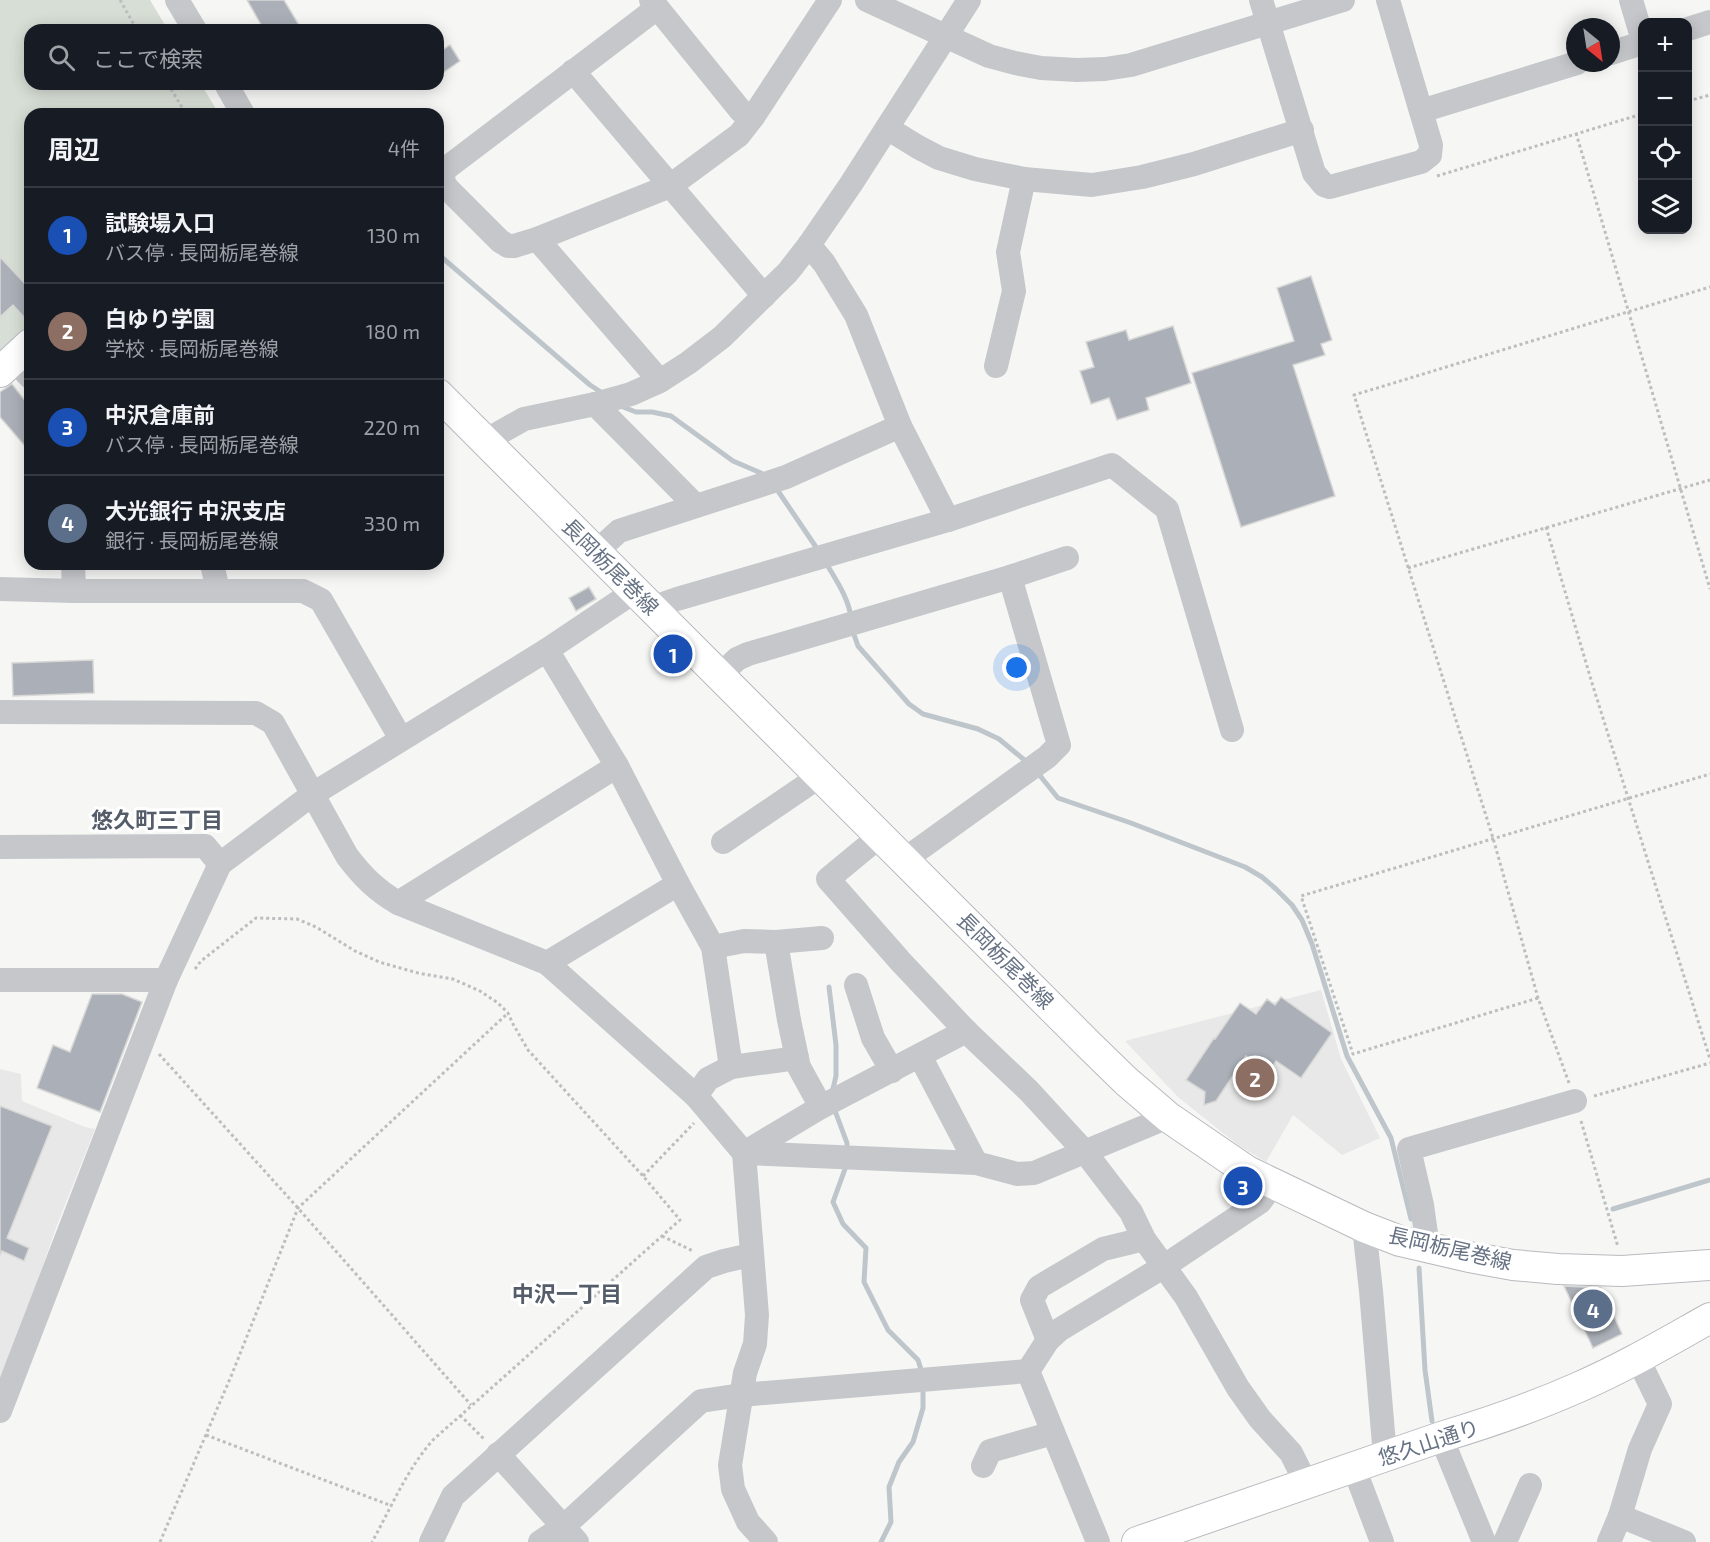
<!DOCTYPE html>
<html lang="ja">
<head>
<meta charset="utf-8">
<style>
  body { margin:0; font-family:"Exo 2","Noto Sans JP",sans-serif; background:#242831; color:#f1f3f6 }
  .controls { position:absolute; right:18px; top:18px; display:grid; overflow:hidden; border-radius:12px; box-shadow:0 3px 15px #0003 }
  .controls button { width:54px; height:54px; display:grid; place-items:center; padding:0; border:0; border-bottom:2px solid #363941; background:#171b24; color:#f1f3f6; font:30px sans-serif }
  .compass { position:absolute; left:1566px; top:18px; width:54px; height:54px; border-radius:50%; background:#171b24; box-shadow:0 3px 15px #0003; rotate:150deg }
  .you { position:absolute; left:1017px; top:668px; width:21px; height:21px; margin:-15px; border:4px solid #fff; border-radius:50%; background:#1a73e8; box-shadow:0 0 0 9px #1a73e833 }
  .badge { display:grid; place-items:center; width:39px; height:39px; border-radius:50%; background:#2563eb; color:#fff; font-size:20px; font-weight:700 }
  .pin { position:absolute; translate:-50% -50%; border:3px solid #fff; box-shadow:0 2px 6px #0006 }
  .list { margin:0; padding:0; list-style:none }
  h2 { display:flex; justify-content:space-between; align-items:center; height:78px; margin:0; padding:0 24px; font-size:26px }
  h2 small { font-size:20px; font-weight:400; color:#9ea1a6 }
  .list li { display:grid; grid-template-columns:39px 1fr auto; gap:18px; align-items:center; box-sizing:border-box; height:96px; padding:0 24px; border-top:2px solid #363941 }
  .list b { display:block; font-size:22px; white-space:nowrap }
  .list p { margin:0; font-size:20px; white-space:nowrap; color:#9ea1a6 }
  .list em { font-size:20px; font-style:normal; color:#9ea1a6 }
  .icon { flex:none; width:33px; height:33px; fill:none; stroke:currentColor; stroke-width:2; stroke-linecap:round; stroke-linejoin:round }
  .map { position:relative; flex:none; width:1710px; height:1542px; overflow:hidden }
  .search { position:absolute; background:#171b24; box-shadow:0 3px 15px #0003; left:24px; top:24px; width:420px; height:66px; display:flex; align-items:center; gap:15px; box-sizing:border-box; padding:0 21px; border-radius:18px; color:#9ea1a6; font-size:22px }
  .panel { position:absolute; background:#171b24; box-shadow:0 3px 15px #0003; left:24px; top:108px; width:420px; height:462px; border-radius:18px }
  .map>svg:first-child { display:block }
  .built { fill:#e7e8e7 }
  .green { fill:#d7ded5 }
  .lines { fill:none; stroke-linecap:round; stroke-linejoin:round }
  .stream { stroke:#bec6cb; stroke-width:5 }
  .building { fill:#abb0b8; stroke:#d8d8d6; stroke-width:1.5 }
  .major-casing { stroke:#b8babf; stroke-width:32 }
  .path { stroke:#bcbec0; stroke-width:3; stroke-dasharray:3 3; stroke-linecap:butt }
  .minor { stroke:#c5c7cb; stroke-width:24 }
  .major { stroke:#fff; stroke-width:30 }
  .labels { text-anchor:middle; stroke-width:6; stroke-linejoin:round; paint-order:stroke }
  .street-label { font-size:21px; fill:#677384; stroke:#fff }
  .neighbourhood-label { font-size:22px; font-weight:bold; fill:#545d69; stroke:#fff }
</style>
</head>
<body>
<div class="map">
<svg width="1710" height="1542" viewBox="0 0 1710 1542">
  <rect width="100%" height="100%" fill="#f6f7f4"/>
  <g class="built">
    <polygon points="1321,990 1341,1059 1380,1138 1342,1155 1293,1115 1266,1162 1238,1145 1178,1097 1125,1041"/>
    <polygon points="0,1069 21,1074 22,1101 85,1127 95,1129 57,1225 24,1320 0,1377"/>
  </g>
  <polygon class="green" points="0,0 150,0 168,30 30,30 30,84 201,84 219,114 30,114 30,332 0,360"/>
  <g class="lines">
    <g class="stream">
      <polyline points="438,254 590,385 604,394"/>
      <polyline points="618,405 636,412 652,412 671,416 733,461 761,473 765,477"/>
      <polyline points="776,488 818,550"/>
      <path d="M826,563c10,17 22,34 25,54"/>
      <polyline points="852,629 858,646 909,704 923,714 978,729 999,739 1028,763"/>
      <polyline points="1037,772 1058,798 1131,823 1245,867 1262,877 1276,889 1292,905 1302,920 1312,944 1347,1056 1391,1138 1411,1219"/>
      <polyline points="829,987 836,1045 836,1076 832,1093"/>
      <polyline points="834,1108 847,1143 847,1150"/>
      <polyline points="846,1162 845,1169 833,1202 843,1224 866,1248 864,1282 888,1330 918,1360 922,1373"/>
      <polyline points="1613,1209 1710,1180"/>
      <polyline points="1419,1268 1425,1370 1432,1421"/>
      <polyline points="881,1542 891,1522 889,1487 899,1462 913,1442 923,1408 923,1386"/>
    </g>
  </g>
  <g class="building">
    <polygon points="247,0 284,0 302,30 264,30"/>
    <polygon points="450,45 460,61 438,76 438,53"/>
    <polygon points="0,257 30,289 30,324 13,305 0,317"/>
    <polygon points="1311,276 1332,340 1321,344 1325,355 1293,365 1335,496 1241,527 1192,373 1294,341 1277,288"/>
    <polygon points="1173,326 1191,383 1146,398 1149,410 1117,420 1109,398 1091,404 1080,371 1094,367 1086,342 1126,330 1129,340"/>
    <polygon points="12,384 30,407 30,452 0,417 0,392"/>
    <polygon points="589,587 596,599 576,611 569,598"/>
    <polygon points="93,660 94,693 13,696 12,663"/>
    <polygon points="92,994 122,994 142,1002 100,1112 37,1088 53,1045 70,1052"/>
    <polygon points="1281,997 1332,1033 1301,1078 1276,1061 1269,1072 1246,1056 1216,1101 1204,1105 1205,1092 1186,1080 1214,1038 1215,1039 1240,1003 1256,1014 1267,999 1275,1005"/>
    <polygon points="0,1106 52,1126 7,1238 29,1248 24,1261 2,1251 0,1255"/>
    <polygon points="1564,1286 1601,1288 1622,1334 1593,1348"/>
  </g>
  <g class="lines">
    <defs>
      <g id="major">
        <polyline points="0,372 30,344"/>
        <polyline points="438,394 1089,1045 1126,1081 1168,1117 1247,1171 1364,1227 1400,1241 1469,1257 1513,1265 1558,1269 1622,1271 1710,1265"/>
        <path d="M1137,1542l304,-105c47,-14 93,-30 138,-50 46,-20 88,-45 131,-69"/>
      </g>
    </defs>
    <use href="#major" class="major-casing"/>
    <g class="path">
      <polyline points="120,0 137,30"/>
      <polyline points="168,84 186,114"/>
      <polyline points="1688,101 1710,95"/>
      <polyline points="1576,133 1710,589"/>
      <polyline points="1437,176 1642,114"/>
      <polyline points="1546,527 1592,683 1710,1059"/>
      <polyline points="1408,568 1710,480"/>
      <path d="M195,969l6,-8 55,-43 41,1 19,8 39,24 24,11 39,11 35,6 27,12 18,12 10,10 5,11 15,26 115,126 37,44 -247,220c-26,29 -42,68 -61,102"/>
      <polyline points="1538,998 1353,1054 1301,896 1710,774"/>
      <polyline points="159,1054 298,1208 471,1405"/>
      <polyline points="1569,1083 1538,998 1493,838 1354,395 1710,287"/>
      <polyline points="1594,1096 1710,1063"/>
      <polyline points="1581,1121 1618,1247"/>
      <polyline points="643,1176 694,1123"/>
      <polyline points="662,1236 693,1251"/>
      <polyline points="460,1415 485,1440"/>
      <polyline points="206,1435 392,1506"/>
      <polyline points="160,1542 232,1374 298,1208 508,1013"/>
    </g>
    <g class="minor">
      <polyline points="177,0 195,30"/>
      <polyline points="651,0 741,111 753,117"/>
      <polyline points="867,0 989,56 1015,63 1041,68 1077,70 1105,69 1131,65 1343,0"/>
      <polyline points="1261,0 1314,173 1324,185 1330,187 1421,162 1430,155 1431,145 1388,0"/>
      <polyline points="1631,0 1642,37"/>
      <polyline points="657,8 444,170 443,182 448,189 500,241 508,246 514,246 537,239 670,186 739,135 753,117 830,0"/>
      <polyline points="1688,29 1710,22"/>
      <polyline points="1611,53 1642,43"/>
      <polyline points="573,71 764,296"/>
      <polyline points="226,84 243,114"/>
      <polyline points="1421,111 1577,63"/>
      <polyline points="887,128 918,147 939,158 975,169 1024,179 1092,185 1142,177 1194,164 1302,130"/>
      <polyline points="537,239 660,381"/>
      <polyline points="809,245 824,263 856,315 900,426 948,520"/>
      <polyline points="14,360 30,377"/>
      <polyline points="996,366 1014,291 1008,252 1024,179"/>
      <polyline points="595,404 696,506"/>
      <polyline points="485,441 524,419 595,404 631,394 660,381 688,363 722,337 788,272 809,245 851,184 969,0"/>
      <polyline points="596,552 619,531 786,477 900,426"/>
      <polyline points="73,564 74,591"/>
      <polyline points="212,564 218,590"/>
      <polyline points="0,589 74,591 303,591 321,600 401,739"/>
      <polyline points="651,608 677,599 948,520 1112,465 1167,509 1232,730"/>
      <polyline points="547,650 617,766 678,884 547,963"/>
      <polyline points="719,676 737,659 748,654 1010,577 1067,558"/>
      <path d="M0,712l256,1 17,10 74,133c15,20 29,34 51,47l149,60 149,133 48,57 232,10 41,11 17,-1 134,-56"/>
      <polyline points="880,836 828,879 901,962 966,1031 1029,1091 1085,1152 1131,1212 1144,1239 1186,1297 1238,1388 1260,1419 1291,1453 1306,1483"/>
      <polyline points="723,842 820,776"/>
      <polyline points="0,847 205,846 220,864"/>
      <polyline points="904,860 1047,757 1059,745 1010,577"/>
      <polyline points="678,884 713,947 731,1067 797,1058"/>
      <polyline points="398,903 617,766"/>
      <polyline points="776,942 789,1020 797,1058 799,1067 821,1107"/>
      <polyline points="713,947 744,941 776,942 822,938"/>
      <polyline points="0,980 166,980"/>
      <polyline points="856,985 873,1038 892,1071"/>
      <polyline points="920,1056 976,1163"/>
      <polyline points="696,1096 708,1079 731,1067"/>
      <polyline points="1364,1227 1371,1291 1385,1456"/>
      <polyline points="1428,1248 1422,1205 1409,1149 1575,1101"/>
      <polyline points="1048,1340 1032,1300 1039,1287 1103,1249 1144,1239"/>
      <polyline points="1638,1359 1660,1404 1640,1449 1620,1516 1684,1542"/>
      <polyline points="1028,1371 1048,1340 1059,1330 1163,1267 1260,1202 1273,1184"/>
      <polyline points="1028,1371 1098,1542"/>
      <polyline points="0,1411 166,980 220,864 313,794 547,650 635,591"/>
      <polyline points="1441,1437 1484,1542"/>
      <polyline points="498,1454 577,1542"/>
      <polyline points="983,1466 990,1451 1053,1433"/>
      <polyline points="1354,1468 1382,1542"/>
      <polyline points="431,1542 453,1496 706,1267 724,1261 751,1255"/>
      <polyline points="540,1542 563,1527 701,1401 741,1395 1028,1371"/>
      <polyline points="766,1542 748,1522 733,1489 730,1465 745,1373 755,1344 757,1315 744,1153 821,1107 966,1031"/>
      <polyline points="1505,1542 1530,1485"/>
      <polyline points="1609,1542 1620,1516"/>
    </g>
    <use href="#major" class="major"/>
  </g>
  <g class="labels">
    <g class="street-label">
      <text transform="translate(610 567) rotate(45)" y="7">長岡栃尾巻線</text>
      <text transform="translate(1005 961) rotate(45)" y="7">長岡栃尾巻線</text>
      <text transform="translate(1450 1249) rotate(13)" y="7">長岡栃尾巻線</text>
      <text transform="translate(1429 1443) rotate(-18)" y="7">悠久山通り</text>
    </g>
    <g class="neighbourhood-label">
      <text x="157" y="828">悠久町三丁目</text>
      <text x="567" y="1302">中沢一丁目</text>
    </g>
  </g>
</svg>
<div class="controls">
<button>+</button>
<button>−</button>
<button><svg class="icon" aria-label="locate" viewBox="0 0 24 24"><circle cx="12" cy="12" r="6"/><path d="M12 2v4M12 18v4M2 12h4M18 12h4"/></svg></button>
<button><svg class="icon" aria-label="layers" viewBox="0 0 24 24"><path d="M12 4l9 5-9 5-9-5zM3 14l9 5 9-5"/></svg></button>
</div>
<svg class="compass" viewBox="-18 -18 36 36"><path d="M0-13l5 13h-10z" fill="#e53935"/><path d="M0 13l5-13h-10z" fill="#9ea1a6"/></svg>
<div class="you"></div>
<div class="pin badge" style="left:673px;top:654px;background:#1a4fb4">1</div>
<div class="pin badge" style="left:1255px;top:1078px;background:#8d6e63">2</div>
<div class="pin badge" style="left:1243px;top:1186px;background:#1a4fb4">3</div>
<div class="pin badge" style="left:1593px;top:1309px;background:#5c6f8a">4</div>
<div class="search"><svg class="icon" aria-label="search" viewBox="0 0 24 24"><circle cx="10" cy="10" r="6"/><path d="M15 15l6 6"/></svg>ここで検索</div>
<section class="panel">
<h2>周辺<small>4件</small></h2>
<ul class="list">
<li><span class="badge" style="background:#1a4fb4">1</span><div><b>試験場入口</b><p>バス停 · 長岡栃尾巻線</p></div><em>130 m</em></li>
<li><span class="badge" style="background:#8d6e63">2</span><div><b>白ゆり学園</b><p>学校 · 長岡栃尾巻線</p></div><em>180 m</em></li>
<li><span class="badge" style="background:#1a4fb4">3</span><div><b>中沢倉庫前</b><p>バス停 · 長岡栃尾巻線</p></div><em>220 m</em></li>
<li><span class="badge" style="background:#5c6f8a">4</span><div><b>大光銀行 中沢支店</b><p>銀行 · 長岡栃尾巻線</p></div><em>330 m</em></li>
</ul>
</section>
</div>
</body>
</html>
